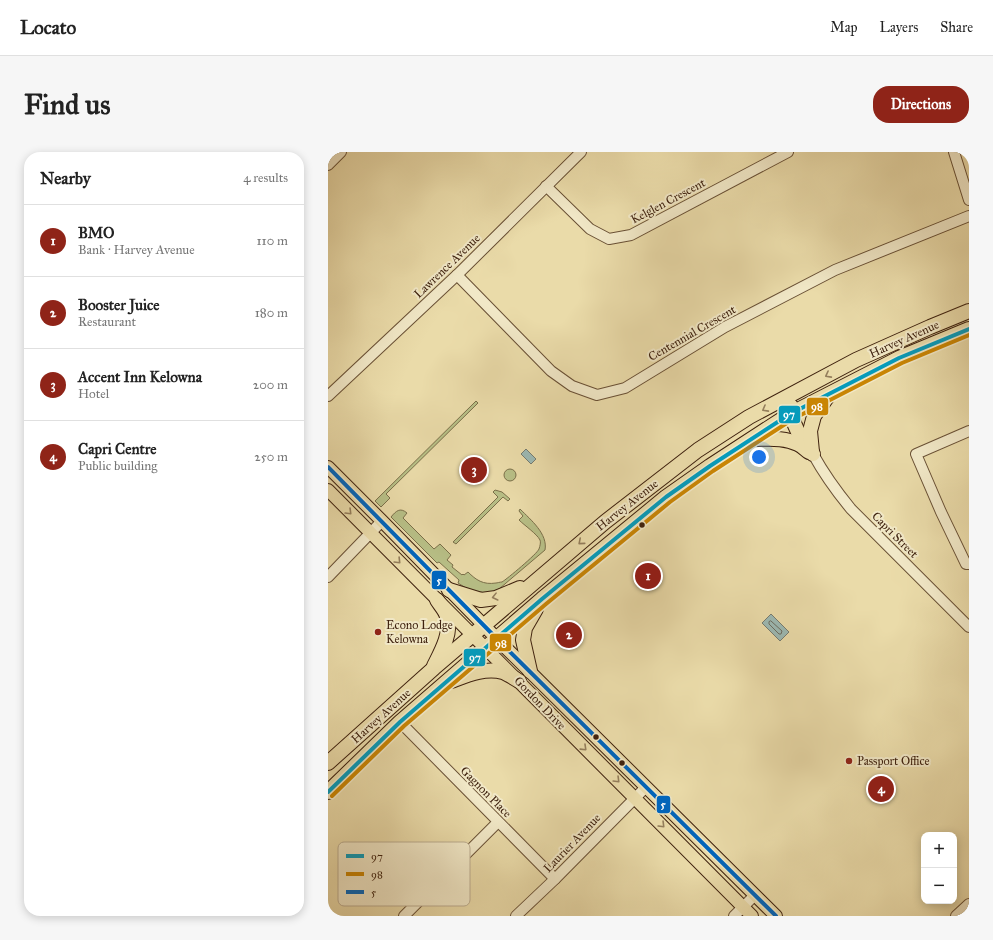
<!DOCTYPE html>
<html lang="en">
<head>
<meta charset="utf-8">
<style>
  body { margin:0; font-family:"IM FELL Great Primer",serif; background:#f6f6f6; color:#222 }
  .controls { position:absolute; right:12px; bottom:12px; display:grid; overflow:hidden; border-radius:8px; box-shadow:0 2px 10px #0003 }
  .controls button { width:36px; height:36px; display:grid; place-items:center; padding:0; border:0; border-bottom:1px solid #e0e0e0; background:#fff; color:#222; font:20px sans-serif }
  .you { position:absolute; left:431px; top:305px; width:14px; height:14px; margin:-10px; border:3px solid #fff; border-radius:50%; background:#1a73e8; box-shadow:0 0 0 6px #1a73e833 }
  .badge { display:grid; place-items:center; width:26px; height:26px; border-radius:50%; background:#8f2418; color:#fff; font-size:13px; font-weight:700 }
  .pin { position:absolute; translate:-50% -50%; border:2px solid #fff; box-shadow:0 1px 4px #0006 }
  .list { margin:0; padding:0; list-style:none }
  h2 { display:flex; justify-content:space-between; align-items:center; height:52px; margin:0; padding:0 16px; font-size:17px }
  h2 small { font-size:13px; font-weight:400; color:#767676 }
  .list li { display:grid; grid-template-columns:26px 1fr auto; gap:12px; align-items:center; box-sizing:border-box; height:72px; padding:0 16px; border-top:1px solid #e0e0e0 }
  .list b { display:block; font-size:15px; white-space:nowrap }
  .list p { margin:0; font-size:13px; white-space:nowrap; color:#767676 }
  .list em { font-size:13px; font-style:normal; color:#767676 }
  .map { position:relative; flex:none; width:641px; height:764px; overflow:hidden; border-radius:16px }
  header { display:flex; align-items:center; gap:24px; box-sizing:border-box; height:56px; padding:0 20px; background:#fff; border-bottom:1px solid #e0e0e0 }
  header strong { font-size:19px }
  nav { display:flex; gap:22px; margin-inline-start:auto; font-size:14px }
  .intro { display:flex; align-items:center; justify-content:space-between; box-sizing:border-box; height:96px; padding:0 24px }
  h1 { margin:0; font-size:28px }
  .button { padding:10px 18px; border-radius:16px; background:#8f2418; color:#fff; font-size:14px; font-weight:700 }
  main { display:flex; gap:24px; padding:0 24px }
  aside { flex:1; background:#fff; border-radius:16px; box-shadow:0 2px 10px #0003 }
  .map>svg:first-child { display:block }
  .green { fill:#b8c087; stroke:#7b704a }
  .water { fill:#9cb9b3; stroke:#767c71 }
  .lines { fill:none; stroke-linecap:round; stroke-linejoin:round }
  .shore { stroke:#6d6d60; stroke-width:1 }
  .minor-casing { stroke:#695035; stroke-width:12 }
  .major-casing { stroke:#3e210e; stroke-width:14 }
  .highway-casing { stroke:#3e210e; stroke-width:16 }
  .minor { stroke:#f1e8c7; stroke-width:10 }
  .major { stroke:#eadba9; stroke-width:12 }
  .highway { stroke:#eadba9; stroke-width:14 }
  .bus-1-casing { stroke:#f1e8c7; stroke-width:7 }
  .bus-2-casing { stroke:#f1e8c7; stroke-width:7 }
  .bus-3-casing { stroke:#f1e8c7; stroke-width:7 }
  .bus-1 { stroke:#069bbb; stroke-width:4 }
  .bus-2 { stroke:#c98504; stroke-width:4 }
  .bus-3 { stroke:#0065bd; stroke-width:4 }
  .oneway { stroke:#947e5c }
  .bus-dot { fill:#3e210e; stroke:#f1e8c7; stroke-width:1.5 }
  .poi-dot { fill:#8f2418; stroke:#f1e8c7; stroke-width:1.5 }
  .labels { text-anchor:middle; stroke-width:4; stroke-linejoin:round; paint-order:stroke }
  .street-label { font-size:12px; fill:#3e210e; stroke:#f1e8c7 }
  .poi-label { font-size:12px; fill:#3e210e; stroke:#f1e8c7; text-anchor:start }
  .key { fill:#f1e8c7; stroke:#bbac90; stroke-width:1 }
  .key-label { font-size:11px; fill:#3e210e }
  .line-badge { stroke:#f1e8c7; stroke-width:1.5 }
  .badge-label { font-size:11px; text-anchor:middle; font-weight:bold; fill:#fff }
</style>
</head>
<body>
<header>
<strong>Locato</strong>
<nav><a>Map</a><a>Layers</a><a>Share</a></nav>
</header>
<div class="intro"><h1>Find us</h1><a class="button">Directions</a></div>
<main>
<aside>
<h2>Nearby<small>4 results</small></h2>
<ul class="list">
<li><span class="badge">1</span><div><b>BMO</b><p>Bank · Harvey Avenue</p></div><em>110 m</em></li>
<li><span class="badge">2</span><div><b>Booster Juice</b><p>Restaurant</p></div><em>180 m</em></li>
<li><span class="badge">3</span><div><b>Accent Inn Kelowna</b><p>Hotel</p></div><em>200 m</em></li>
<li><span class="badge">4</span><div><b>Capri Centre</b><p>Public building</p></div><em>250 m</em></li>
</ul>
</aside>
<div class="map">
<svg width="641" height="764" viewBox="0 0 641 764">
  <rect width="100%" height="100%" fill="#eadba9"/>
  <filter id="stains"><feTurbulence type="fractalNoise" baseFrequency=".005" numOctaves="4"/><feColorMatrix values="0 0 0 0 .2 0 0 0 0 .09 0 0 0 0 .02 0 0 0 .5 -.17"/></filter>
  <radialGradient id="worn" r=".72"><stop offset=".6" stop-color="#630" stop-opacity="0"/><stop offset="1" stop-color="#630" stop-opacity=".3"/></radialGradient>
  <g class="green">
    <polygon points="148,249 150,251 58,342 62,346 53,355 47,349"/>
    <circle cx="182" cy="323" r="6"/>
    <polygon points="167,338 174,340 182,347 180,349 175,345 128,392 125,390 170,345 165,340"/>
    <path d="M192,357c11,11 28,25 25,41l-46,39 -10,4h-8l-15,-5 -8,-5 1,-3 -20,-18 -2,1 -46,-46c5,-6 9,-10 16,-4l-4,5 31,31 6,-5 11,11 -4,5 6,5 -1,2 10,8 1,-1 1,1 4,-3c8,8 15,13 28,11 1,0 4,-1 6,-1 5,-3 35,-28 37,-33 1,-3 2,-7 1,-9 -3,-6 -16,-15 -21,-20l4,-4 -4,-5z"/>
  </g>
  <g class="water">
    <polygon points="198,297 208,307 203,312 193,302"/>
    <polygon points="443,462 461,480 452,489 434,471"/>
  </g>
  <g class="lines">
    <polygon class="shore" points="443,469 454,479 453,482 451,482 441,472 441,470"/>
    <defs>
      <g id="minor">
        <polyline points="626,0 641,48"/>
        <polyline points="0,13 13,0"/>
        <polyline points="218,34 262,77 281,87 303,83 460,0"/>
        <polyline points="129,123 223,219 244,234 269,243 297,236 397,175 507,118 641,64"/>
        <polyline points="0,244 129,123 253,0"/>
        <polyline points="641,279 588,302 613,360 638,412 641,412"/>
        <path d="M485,302c11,20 24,38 38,55l118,118"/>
        <polyline points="0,425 54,369"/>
        <polyline points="72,570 227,727"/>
        <polyline points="76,764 170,670"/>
        <polyline points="188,764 227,727 318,635"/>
        <polyline points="406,764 427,743"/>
        <polyline points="628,764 641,752"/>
      </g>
      <g id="major">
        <polyline points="0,315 54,369 179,497 448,764"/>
        <polyline points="0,338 424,764"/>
      </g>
      <g id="highway">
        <polyline points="463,254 462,262 470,280 485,302"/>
        <path d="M425,287c15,0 31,-2 45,5 4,2 7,5 11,8"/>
        <polyline points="484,300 482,279 486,264 500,244"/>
        <polyline points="121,438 153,448 168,446 192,436"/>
        <path d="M106,514c7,-14 18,-33 13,-49 -1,-6 -7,-12 -10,-17"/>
        <polyline points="202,519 195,488 197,476 208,457"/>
        <path d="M123,529c16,-6 34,-14 52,-9 5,2 11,6 16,9"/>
        <polyline points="0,611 106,516 277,370 370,298 421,265 528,208 602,175 641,159"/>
        <polyline points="0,640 72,570 117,531 214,447 338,345 382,314 462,262 571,206 641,177"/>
      </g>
    </defs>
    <use href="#minor" class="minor-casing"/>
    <use href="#major" class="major-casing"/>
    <use href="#highway" class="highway-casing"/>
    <use href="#minor" class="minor"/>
    <use href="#major" class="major"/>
    <use href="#highway" class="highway"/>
    <defs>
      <polyline id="bus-1" points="0,640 72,570 214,447 338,345 382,314 462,262 571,206 641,177"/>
      <polyline id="bus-2" points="4,644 76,574 218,452 342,350 385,319 465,267 574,211 641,183"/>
      <polyline id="bus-3" points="0,315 179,497 448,764"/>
    </defs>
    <use href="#bus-1" class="bus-1-casing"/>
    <use href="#bus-2" class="bus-2-casing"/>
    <use href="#bus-3" class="bus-3-casing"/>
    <use href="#bus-1" class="bus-1"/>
    <use href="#bus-2" class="bus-2"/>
    <use href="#bus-3" class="bus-3"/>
  </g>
  <defs><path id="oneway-chevron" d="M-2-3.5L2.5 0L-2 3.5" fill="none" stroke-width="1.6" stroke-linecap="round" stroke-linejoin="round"/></defs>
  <g class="oneway">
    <use href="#oneway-chevron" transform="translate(500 223) rotate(152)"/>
    <use href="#oneway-chevron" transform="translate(437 257) rotate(151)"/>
    <use href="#oneway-chevron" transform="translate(21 360) rotate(45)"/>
    <use href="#oneway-chevron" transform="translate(253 390) rotate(139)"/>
    <use href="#oneway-chevron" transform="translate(70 409) rotate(46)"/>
    <use href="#oneway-chevron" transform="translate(167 445) rotate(166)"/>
    <use href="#oneway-chevron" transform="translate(256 596) rotate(44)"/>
    <use href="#oneway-chevron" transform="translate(289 628) rotate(45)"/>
    <use href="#oneway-chevron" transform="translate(334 673) rotate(45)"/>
  </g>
  <g class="bus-dot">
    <circle cx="314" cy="373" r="3.5"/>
    <circle cx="268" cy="585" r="3.5"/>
    <circle cx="294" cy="611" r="3.5"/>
  </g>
  <g class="poi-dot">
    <circle cx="50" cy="480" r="4"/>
    <circle cx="521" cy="609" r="4"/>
  </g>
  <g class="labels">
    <g class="street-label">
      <text transform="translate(340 49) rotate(-28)" y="4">Kelglen Crescent</text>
      <text transform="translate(119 114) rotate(-44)" y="4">Lawrence Avenue</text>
      <text transform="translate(364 181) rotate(-30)" y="4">Centennial Crescent</text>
      <text transform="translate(576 187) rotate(-24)" y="4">Harvey Avenue</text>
      <text transform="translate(299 353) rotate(-38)" y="4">Harvey Avenue</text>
      <text transform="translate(567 383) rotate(45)" y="4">Capri Street</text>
      <text transform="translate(212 551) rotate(46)" y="4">Gordon Drive</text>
      <text transform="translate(53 564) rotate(-42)" y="4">Harvey Avenue</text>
      <text transform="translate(158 640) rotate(45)" y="4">Gagnon Place</text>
      <text transform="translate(244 691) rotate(-46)" y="4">Laurier Avenue</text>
    </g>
    <g class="poi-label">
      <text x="58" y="477">Econo Lodge<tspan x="58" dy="14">Kelowna</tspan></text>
      <text x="529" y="613">Passport Office</text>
    </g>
  </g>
  <rect x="10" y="690" width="132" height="64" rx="6" class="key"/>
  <rect x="18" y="702" width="18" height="4" fill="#069bbb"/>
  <rect x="18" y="720" width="18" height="4" fill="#c98504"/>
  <rect x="18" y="738" width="18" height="4" fill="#0065bd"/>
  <g class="key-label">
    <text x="43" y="708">97</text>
    <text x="43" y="726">98</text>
    <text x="43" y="744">5</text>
  </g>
  <g class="line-badge">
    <rect x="478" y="245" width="23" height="19" rx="4" fill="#c98504"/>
    <rect x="450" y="253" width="23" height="19" rx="4" fill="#069bbb"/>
    <rect x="103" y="418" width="16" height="20" rx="4" fill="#0065bd"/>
    <rect x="161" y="481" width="23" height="19" rx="4" fill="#c98504"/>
    <rect x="135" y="496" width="23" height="19" rx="4" fill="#069bbb"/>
    <rect x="328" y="643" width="15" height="19" rx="4" fill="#0065bd"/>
  </g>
  <g class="badge-label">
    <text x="489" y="258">98</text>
    <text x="461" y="266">97</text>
    <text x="111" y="432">5</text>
    <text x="173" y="495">98</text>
    <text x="147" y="509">97</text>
    <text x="335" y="656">5</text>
  </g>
  <rect width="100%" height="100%" filter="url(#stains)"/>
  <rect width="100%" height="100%" fill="url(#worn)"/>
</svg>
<div class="controls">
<button>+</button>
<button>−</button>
</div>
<div class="you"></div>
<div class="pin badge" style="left:320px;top:424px">1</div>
<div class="pin badge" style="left:241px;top:483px">2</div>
<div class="pin badge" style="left:146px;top:318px">3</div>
<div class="pin badge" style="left:553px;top:637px">4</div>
</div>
</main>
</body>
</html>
